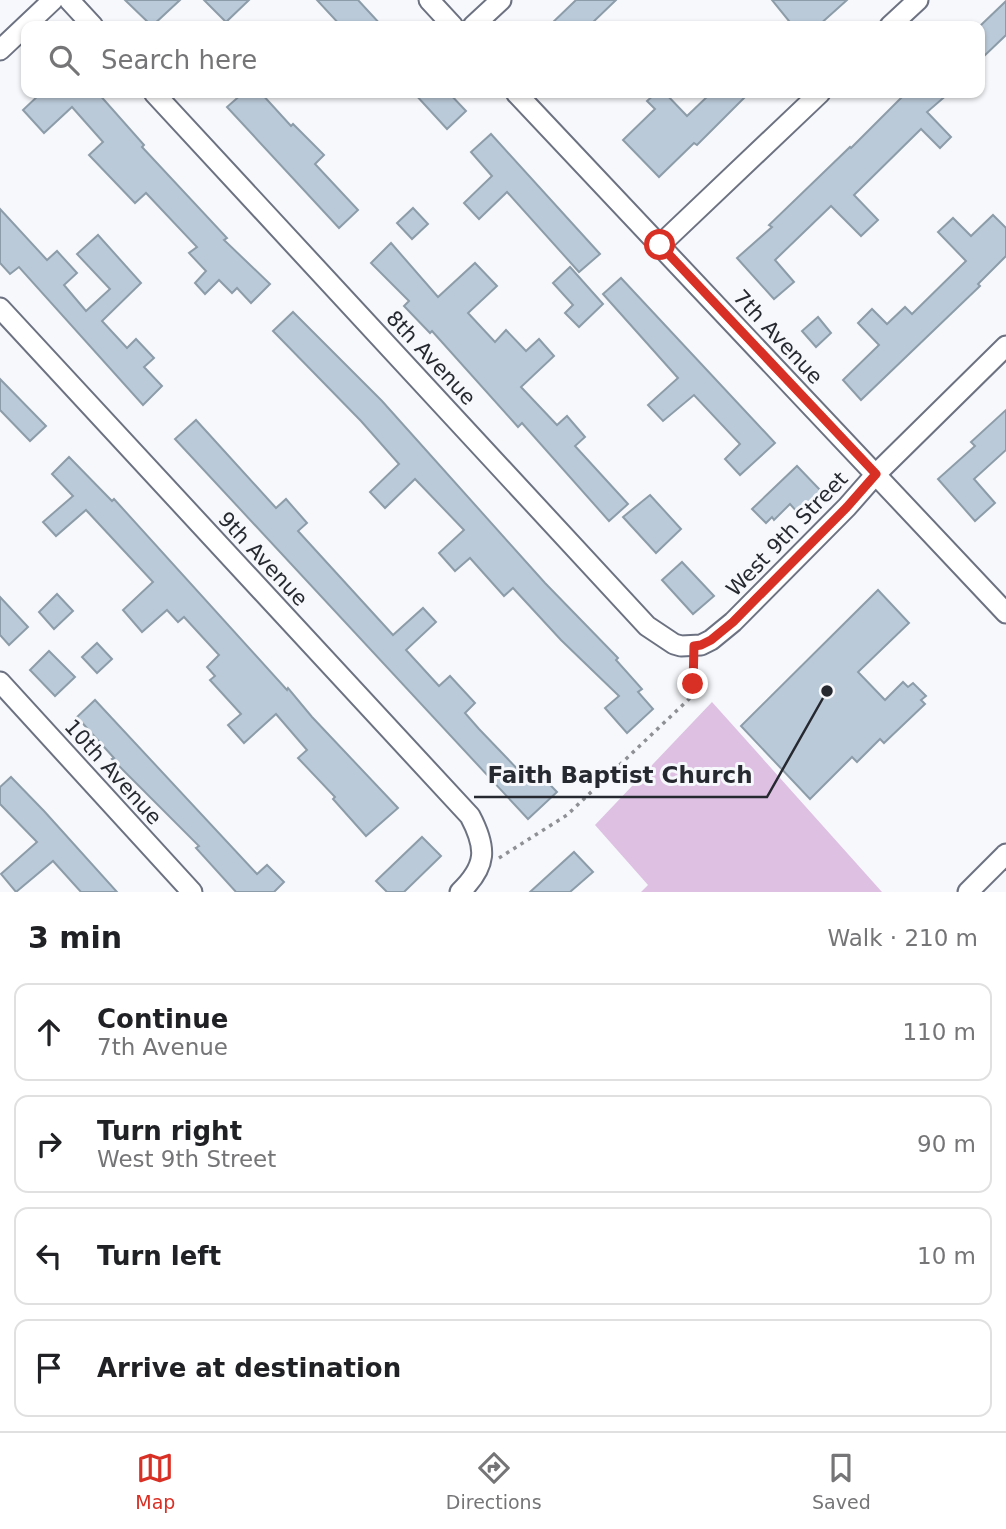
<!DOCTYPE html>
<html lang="en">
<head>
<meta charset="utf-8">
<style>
  body { margin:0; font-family:"DejaVu Sans",sans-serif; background:#f6f6f6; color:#202124 }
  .stop { position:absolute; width:21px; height:21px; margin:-16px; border:5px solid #d93025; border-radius:50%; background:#fff }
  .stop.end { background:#d93025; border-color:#fff; box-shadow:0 2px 7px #0008 }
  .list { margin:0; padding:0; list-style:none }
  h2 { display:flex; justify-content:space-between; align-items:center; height:91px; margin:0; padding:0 28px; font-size:30px }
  h2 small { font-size:23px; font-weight:400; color:#757577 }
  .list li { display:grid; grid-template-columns:46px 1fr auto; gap:21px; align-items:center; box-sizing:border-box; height:98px; margin:0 14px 14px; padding:0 14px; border:2px solid #e0e0e0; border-radius:14px }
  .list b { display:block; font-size:26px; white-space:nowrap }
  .list p { margin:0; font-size:23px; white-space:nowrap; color:#757577 }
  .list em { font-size:23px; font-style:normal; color:#757577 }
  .icon { flex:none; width:38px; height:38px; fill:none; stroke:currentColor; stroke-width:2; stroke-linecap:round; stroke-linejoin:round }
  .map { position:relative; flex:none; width:1006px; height:892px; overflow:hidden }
  .search { position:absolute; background:#fff; box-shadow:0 2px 5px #0004; left:21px; right:21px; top:21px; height:77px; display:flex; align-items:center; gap:18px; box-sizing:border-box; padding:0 24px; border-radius:14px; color:#757577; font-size:26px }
  .sheet { height:539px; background:#fff }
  nav { display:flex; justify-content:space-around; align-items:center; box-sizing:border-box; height:98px; border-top:2px solid #e0e0e0; background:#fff; font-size:19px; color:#757577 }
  nav a { display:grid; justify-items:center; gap:4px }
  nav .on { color:#d93025 }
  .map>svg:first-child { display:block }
  .green { fill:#dec0e3 }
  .building { fill:#bbcad9; stroke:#8d9ca9; stroke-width:2 }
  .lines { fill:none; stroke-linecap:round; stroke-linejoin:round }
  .minor-casing { stroke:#6d7282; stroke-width:23 }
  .path { stroke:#8e9095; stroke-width:3.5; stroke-dasharray:3.5 5; stroke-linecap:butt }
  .minor { stroke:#fff; stroke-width:19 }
  .route { stroke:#d93025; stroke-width:9 }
  .labels { text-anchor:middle; stroke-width:6; stroke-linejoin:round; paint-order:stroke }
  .street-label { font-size:21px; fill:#272930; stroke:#f6f8fb }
  .leader { fill:none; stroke:#272930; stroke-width:2.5 }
  .callout-dot { fill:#272930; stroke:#f6f8fb; stroke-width:2.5 }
  .callout-label { font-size:23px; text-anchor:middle; font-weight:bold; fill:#272930; stroke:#f6f8fb; stroke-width:6; stroke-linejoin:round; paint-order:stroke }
</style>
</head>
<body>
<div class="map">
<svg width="1006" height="892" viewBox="0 0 1006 892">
  <rect width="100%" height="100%" fill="#f6f8fb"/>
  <polygon class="green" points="712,702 882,892 641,892 648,885 595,825"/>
  <g class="building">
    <polygon points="125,0 180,0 152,26"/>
    <polygon points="204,0 249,0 226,22"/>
    <polygon points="317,0 358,0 382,26 341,26"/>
    <polygon points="576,0 616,0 589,26 549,26"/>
    <polygon points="772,0 847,0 818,26 793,26"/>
    <polygon points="1006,1 1006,35 980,60 980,26"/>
    <polygon points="41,93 98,93 144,145 142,147 227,238 224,240 270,284 251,303 237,288 232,293 219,280 205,294 195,283 206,271 189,253 197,247 146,193 135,203 89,155 103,142 72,107 44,133 23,110"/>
    <polygon points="243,93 261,93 291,126 293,124 324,155 315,164 358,210 339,228 227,107"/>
    <polygon points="414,93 449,93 466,111 447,129"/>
    <polygon points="656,93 665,93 687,116 711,93 749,93 697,145 694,143 659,177 623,140 655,109 647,101"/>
    <polygon points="906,93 949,93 927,112 951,137 940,148 921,129 854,195 878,220 861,236 831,206 775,260 794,282 774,299 737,258 772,227 769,225 850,147 851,148"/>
    <polygon points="491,134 600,254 579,272 507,192 479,219 464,203 492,176 471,152"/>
    <polygon points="413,208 428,224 412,239 397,223"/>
    <polygon points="0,209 47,260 57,251 77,273 64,285 86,311 110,289 77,254 98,235 141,283 102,321 127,348 136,339 154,358 144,367 162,386 143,405 19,267 10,274 0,263"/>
    <polygon points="993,215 1006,228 1006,256 978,284 980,286 861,400 843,380 879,345 858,323 872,309 887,324 905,307 912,314 966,261 938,232 953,218 971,236"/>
    <polygon points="391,243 438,297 475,263 497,286 468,313 495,342 506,330 526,351 539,339 554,356 521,387 557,425 567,416 585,437 575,446 628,504 609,521 522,423 518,427 432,331 430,333 404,306 409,301 371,263"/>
    <polygon points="570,267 603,304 579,327 565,313 573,305 553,283"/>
    <polygon points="621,278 775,443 740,475 725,459 740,444 694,395 663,421 648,405 678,378 603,294"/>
    <polygon points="293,312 382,401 545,583 618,658 616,660 642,689 638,692 653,709 627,733 605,708 619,696 561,640 513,588 504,596 470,558 455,571 439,553 464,530 415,479 385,508 370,492 399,464 361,421 273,331"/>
    <polygon points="818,317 831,333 816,347 802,331"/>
    <polygon points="0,379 46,426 30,441 0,410"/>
    <polygon points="1006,410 1006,450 974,479 995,503 975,521 938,479 975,446 971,442"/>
    <polygon points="196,420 276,508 286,499 307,523 298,531 393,635 423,608 436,622 406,650 439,686 450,676 475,703 465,713 479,729 526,778 536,770 557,792 528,819 175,439"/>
    <polygon points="69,457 112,501 114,499 287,690 288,688 312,717 398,808 366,836 333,799 335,797 298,758 307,750 276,714 244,743 228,725 241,714 210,680 215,676 207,667 219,655 184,617 178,622 167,610 142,632 123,610 153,582 86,510 56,536 43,522 73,496 52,474"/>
    <polygon points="797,466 821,491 798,513 790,504 774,520 772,517 766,523 752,509"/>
    <polygon points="650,495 681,529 656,553 623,517"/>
    <polygon points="682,562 714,596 693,614 662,580"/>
    <polygon points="878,590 909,623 858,672 885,700 903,682 908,687 913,683 926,696 921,700 925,704 884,743 880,739 857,762 852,757 810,799 741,726"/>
    <polygon points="57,594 73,611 54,629 39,612"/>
    <polygon points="0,597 28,627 9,645 0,635"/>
    <polygon points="97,643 112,659 97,673 82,657"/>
    <polygon points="49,651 75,677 55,696 30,670"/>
    <polygon points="95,700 257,874 267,865 284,882 274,892 236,892 196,848 199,846 112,759 114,758 77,717"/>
    <polygon points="11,777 44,811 117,892 81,892 53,861 16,892 1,874 37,842 0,804 0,787"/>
    <polygon points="422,837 441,856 404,892 387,892 376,881"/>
    <polygon points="574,852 593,872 570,892 530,892"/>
  </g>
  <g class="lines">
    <defs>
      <g id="minor">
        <polyline points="69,0 93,26"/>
        <polyline points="429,0 453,26"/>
        <polyline points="473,26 501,0"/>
        <polyline points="890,26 918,0"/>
        <polyline points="0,50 53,0"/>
        <polyline points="154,93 647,626 674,644 681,646 701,645 711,640 733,622 847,507 876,474 1006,346"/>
        <polyline points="516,93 1006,613"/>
        <polyline points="660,245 820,93"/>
        <path d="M0,308l470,508c17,32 17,50 -10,76"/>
        <polyline points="0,682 192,892"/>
        <polyline points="968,892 1006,854"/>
      </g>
    </defs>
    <use href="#minor" class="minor-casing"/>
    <polyline class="path" points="499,858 567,815 689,699 693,684 693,665"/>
    <use href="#minor" class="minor"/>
  </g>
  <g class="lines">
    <polyline class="route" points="660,245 876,474 847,507 733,622 711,640 701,645 694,646 693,684"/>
  </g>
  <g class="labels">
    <g class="street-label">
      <text transform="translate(778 337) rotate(47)" y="7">7th Avenue</text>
      <text transform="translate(431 358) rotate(47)" y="7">8th Avenue</text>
      <text transform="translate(787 534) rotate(-46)" y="7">West 9th Street</text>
      <text transform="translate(263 559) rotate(47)" y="7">9th Avenue</text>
      <text transform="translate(113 772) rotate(48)" y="7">10th Avenue</text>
    </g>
  </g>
  <path class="leader" d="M827 691L767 797H474"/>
  <circle class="callout-dot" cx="827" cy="691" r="7"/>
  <g class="callout-label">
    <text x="620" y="783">Faith Baptist Church</text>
  </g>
</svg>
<div class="stop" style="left:660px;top:245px"></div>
<div class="stop end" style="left:693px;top:684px"></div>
<div class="search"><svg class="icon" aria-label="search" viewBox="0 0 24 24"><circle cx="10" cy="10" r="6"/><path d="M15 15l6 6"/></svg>Search here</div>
</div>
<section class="sheet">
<h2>3 min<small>Walk · 210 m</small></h2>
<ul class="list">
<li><svg class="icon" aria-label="ahead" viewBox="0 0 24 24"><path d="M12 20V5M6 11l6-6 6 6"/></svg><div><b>Continue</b><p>7th Avenue</p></div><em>110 m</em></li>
<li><svg class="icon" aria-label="right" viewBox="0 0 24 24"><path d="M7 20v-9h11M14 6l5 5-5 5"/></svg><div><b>Turn right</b><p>West 9th Street</p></div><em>90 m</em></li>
<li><svg class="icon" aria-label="left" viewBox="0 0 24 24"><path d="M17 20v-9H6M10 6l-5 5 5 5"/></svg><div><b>Turn left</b></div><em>10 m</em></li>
<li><svg class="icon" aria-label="arrive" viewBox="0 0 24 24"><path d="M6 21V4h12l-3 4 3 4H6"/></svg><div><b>Arrive at destination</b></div></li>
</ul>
</section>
<nav>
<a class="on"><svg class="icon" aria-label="map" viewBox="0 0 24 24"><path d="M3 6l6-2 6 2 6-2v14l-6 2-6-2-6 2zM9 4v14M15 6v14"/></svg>Map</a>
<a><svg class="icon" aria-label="directions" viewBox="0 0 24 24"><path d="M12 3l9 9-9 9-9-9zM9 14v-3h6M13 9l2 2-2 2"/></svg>Directions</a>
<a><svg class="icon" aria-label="saved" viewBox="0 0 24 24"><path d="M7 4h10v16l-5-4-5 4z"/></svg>Saved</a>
</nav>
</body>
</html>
